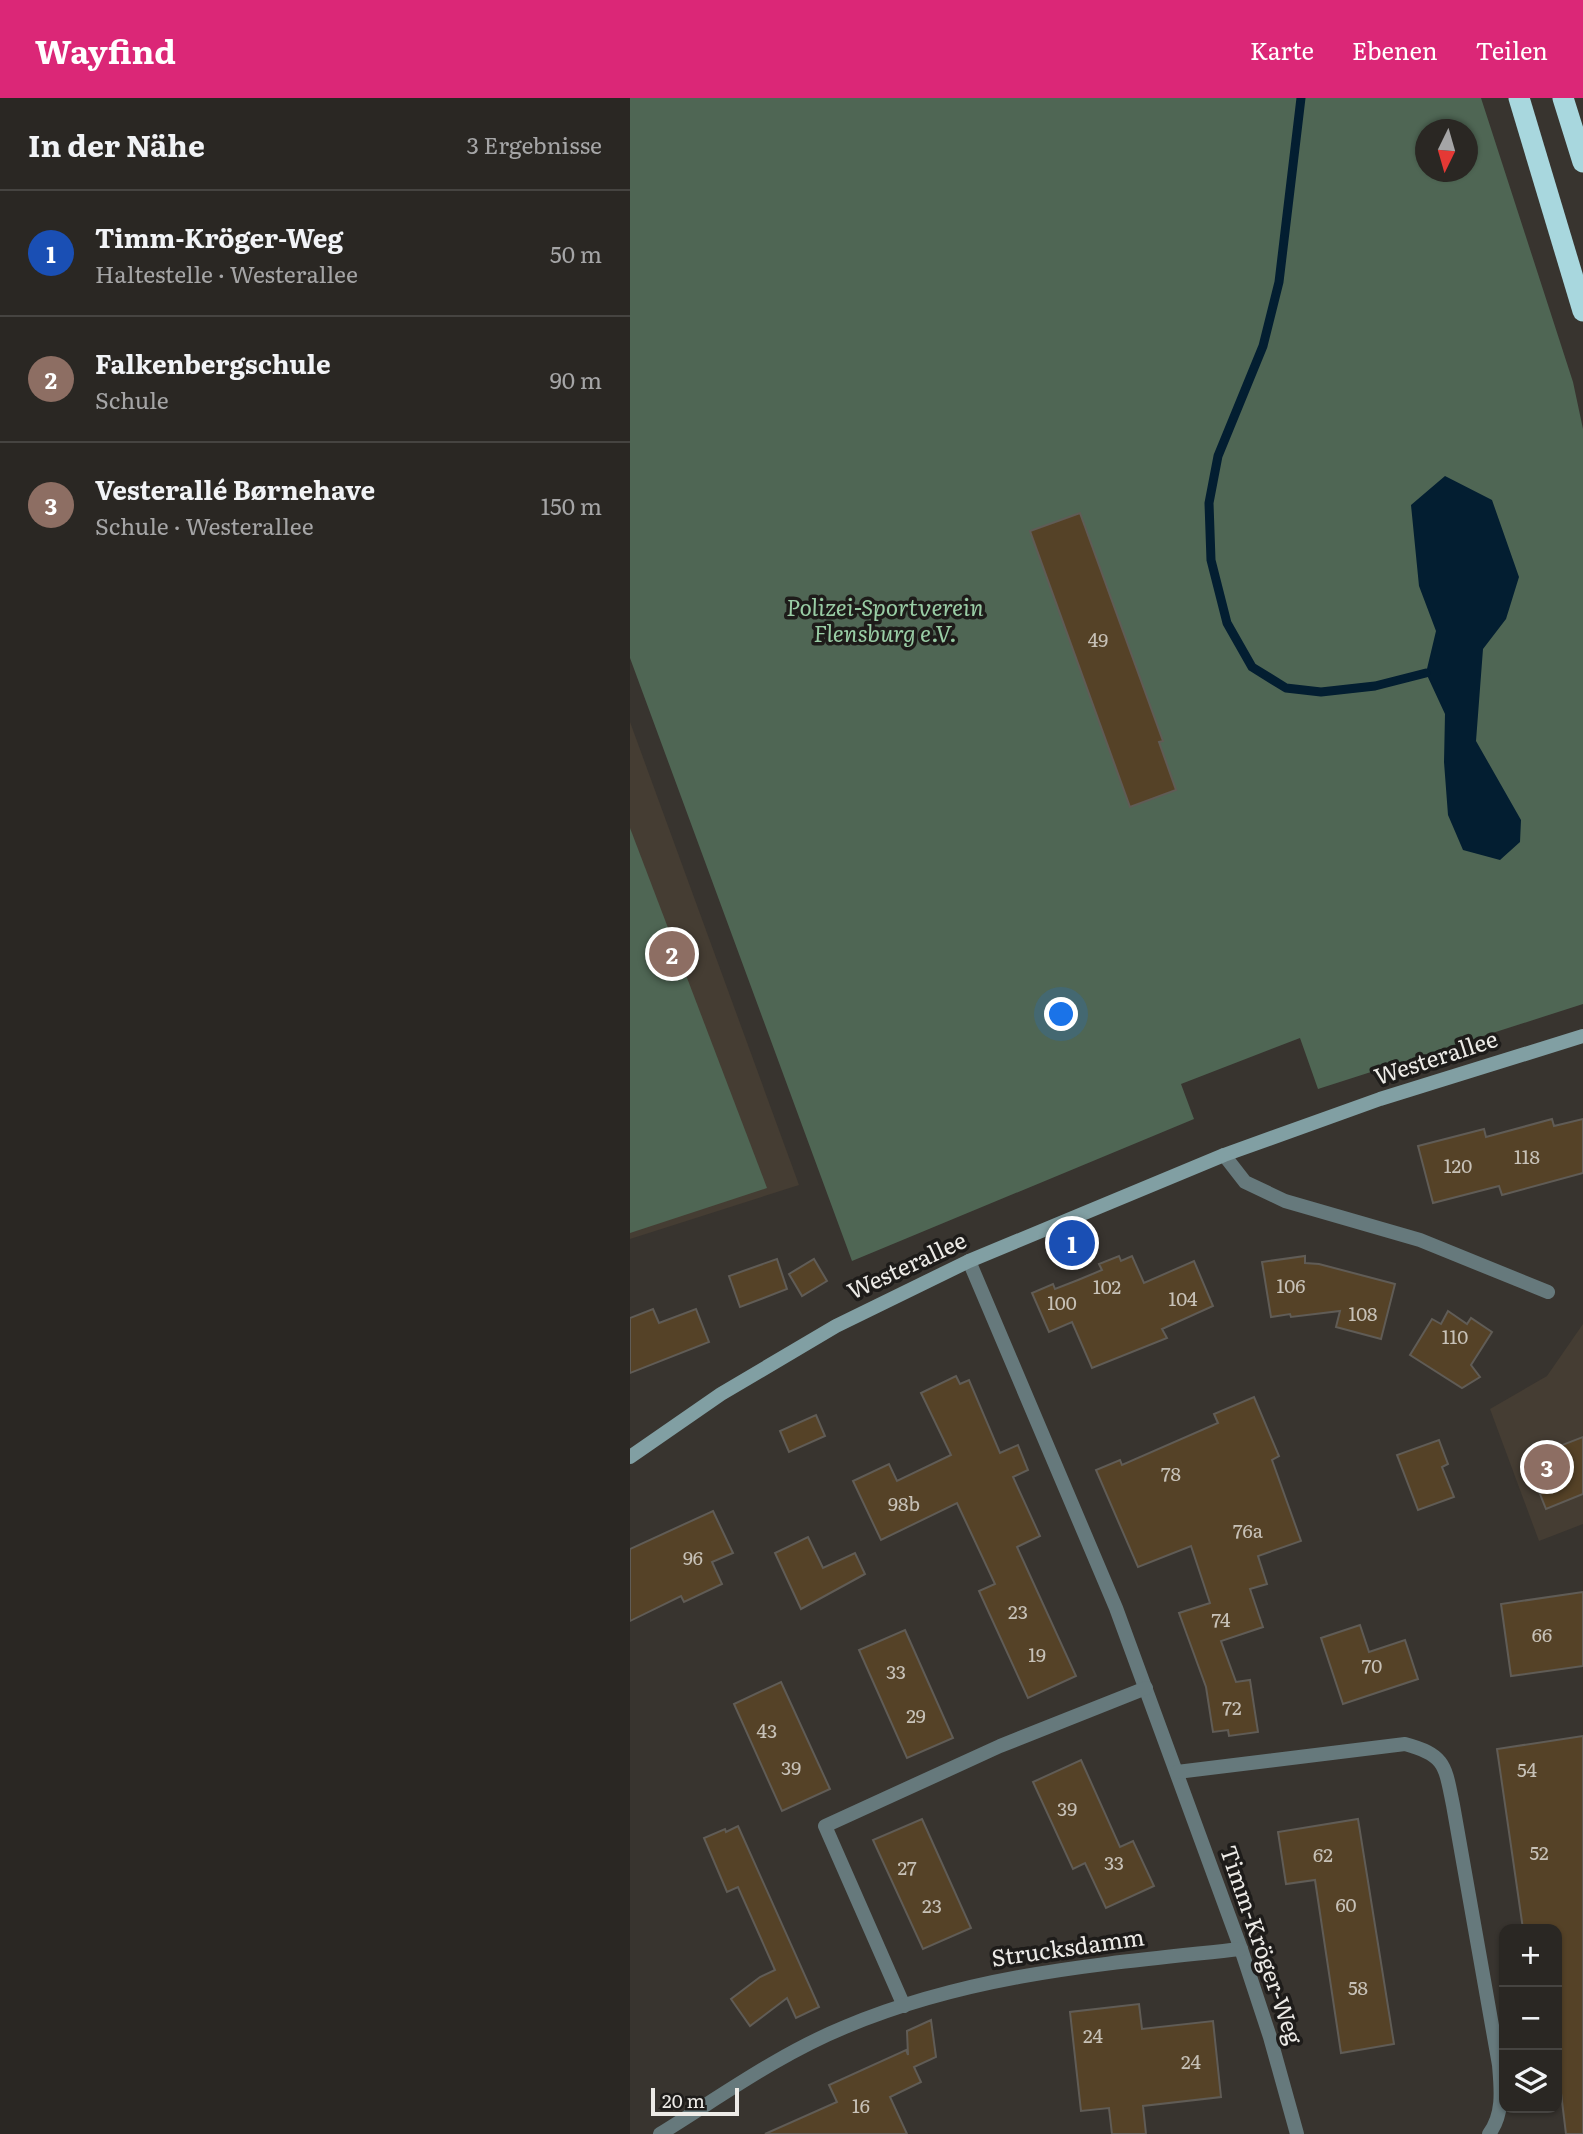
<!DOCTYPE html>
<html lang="de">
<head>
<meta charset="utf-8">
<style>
  body { margin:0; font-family:Literata,serif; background:#322f2b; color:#f1f3f6 }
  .controls { position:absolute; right:21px; bottom:21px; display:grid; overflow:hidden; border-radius:14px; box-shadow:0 2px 5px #0004 }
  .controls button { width:63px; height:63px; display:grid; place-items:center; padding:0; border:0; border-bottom:2px solid #464441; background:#2a2723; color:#f1f3f6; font:35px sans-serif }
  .compass { position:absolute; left:785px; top:21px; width:63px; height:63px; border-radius:50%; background:#2a2723; box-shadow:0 2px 5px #0004; rotate:185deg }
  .scale { position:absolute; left:21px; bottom:18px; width:88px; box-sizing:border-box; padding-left:7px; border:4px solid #edebe7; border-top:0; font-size:19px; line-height:24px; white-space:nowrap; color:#edebe7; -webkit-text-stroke:5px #1e1c1a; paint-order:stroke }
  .you { position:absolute; left:432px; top:917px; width:24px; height:24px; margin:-18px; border:5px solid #fff; border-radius:50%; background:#1a73e8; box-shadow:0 0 0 10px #1a73e833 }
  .badge { display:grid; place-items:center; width:46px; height:46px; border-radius:50%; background:#db2777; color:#fff; font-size:23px; font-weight:700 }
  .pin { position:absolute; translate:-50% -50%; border:4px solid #fff; box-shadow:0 2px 7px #0006 }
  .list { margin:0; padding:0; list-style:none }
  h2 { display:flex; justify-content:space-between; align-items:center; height:91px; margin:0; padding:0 28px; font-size:30px }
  h2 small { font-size:23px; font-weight:400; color:#a5a5a6 }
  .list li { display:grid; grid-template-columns:46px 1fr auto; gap:21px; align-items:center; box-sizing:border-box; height:126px; padding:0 28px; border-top:2px solid #464441 }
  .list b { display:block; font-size:26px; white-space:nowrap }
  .list p { margin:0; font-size:23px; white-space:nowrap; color:#a5a5a6 }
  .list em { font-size:23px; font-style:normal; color:#a5a5a6 }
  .icon { flex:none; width:38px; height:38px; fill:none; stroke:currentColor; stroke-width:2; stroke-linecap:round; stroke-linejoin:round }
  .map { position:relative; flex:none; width:953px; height:2036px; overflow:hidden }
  header { display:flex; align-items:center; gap:42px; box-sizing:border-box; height:98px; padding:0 35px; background:#db2777; color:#fff }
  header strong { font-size:33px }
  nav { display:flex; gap:38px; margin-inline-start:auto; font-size:24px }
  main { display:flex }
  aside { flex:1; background:#2a2723 }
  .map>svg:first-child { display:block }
  .built { fill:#453d33 }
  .green { fill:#4f6654; fill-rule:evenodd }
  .water { fill:#031e31 }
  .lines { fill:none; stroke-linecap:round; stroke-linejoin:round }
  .stream { stroke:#031e31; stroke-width:9 }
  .building { fill:#554227; stroke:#605c56; stroke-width:2 }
  .street { stroke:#66797c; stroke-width:14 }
  .secondary { stroke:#819fa3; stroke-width:14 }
  .highway { stroke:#a8d7de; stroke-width:21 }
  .labels { text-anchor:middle; stroke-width:7; stroke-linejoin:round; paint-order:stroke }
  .number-label { font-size:19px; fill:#c7c1b7 }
  .park-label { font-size:23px; font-style:italic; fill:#99cda5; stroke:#1e1c1a }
  .street-label { font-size:23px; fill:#edebe7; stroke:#1e1c1a }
</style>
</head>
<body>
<header>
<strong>Wayfind</strong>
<nav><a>Karte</a><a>Ebenen</a><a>Teilen</a></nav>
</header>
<main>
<aside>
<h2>In der Nähe<small>3 Ergebnisse</small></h2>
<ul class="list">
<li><span class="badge" style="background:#1a4fb4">1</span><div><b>Timm-Kröger-Weg</b><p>Haltestelle · Westerallee</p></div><em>50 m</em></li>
<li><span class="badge" style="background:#8d6e63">2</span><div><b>Falkenbergschule</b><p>Schule</p></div><em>90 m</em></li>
<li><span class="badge" style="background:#8d6e63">3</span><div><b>Vesterallé Børnehave</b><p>Schule · Westerallee</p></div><em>150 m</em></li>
</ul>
</aside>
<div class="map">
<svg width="953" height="2036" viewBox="0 0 953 2036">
  <rect width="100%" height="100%" fill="#38342f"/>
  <g class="built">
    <polygon points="0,624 169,1087 0,1141"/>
    <polygon points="953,1226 953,1426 909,1443 860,1311 917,1278"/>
  </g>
  <g class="green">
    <path d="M0,0h851l92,284 10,47v575l-265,85 -18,-51 -119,46 13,35 -342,142 -222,-603zM796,32h42v42h-42z"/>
    <polygon points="0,730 137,1090 0,1135"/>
  </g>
  <polygon class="water" points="815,378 862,402 889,479 876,521 853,551 846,643 891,722 890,744 870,762 833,752 818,717 814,664 815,616 796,575 806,533 789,488 781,407"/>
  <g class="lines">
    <polyline class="stream" points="671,0 649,184 633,248 588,358 579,405 581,462 597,525 622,569 656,590 691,594 745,588 796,575"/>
  </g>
  <g class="building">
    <polygon points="450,415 533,643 529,644 546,692 500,709 400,433"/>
    <polygon points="922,1021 924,1028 953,1021 953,1075 872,1097 869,1088 803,1105 788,1048 854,1031 856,1039"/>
    <polygon points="489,1158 491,1163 502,1158 514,1185 564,1163 583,1208 532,1231 537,1240 462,1270 442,1224 419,1234 402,1195 423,1186 425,1191 448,1182 472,1172 469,1166"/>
    <polygon points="675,1158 675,1165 689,1166 765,1186 751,1241 706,1229 710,1213 661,1219 660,1216 641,1219 632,1164"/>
    <polygon points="147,1161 157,1191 110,1209 99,1178"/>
    <polygon points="184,1161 197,1183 172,1198 159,1176"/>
    <polygon points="23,1211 29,1225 66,1211 79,1244 0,1275 0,1220"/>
    <polygon points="818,1213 837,1226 841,1220 862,1234 841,1267 850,1279 832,1290 780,1257 802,1221 811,1226"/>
    <polygon points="326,1278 330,1286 339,1282 370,1355 388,1347 398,1372 383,1379 410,1438 387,1449 446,1578 398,1600 349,1493 365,1486 327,1405 251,1442 223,1383 259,1366 267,1383 321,1357 291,1295"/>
    <polygon points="624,1299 649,1358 642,1362 671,1443 628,1458 637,1486 620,1491 633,1529 591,1543 606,1584 620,1582 628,1634 599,1638 598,1632 583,1634 576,1589 549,1515 580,1505 561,1448 508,1469 466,1372 490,1362 492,1367 588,1325 584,1316"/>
    <polygon points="186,1317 195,1338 159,1354 150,1333"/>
    <polygon points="953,1339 953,1396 916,1411 896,1361"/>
    <polygon points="809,1342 818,1366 812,1369 824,1399 788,1412 767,1357"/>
    <polygon points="83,1413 103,1455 82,1464 92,1486 54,1504 51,1498 0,1523 0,1451"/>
    <polygon points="178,1439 193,1470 225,1455 235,1476 171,1511 145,1455"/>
    <polygon points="953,1494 953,1568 881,1578 871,1506"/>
    <polygon points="730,1527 739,1554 775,1542 788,1581 713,1606 691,1540"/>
    <polygon points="275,1532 323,1640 277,1660 229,1552"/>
    <polygon points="151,1584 200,1691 152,1713 104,1606"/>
    <polygon points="953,1638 953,2036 936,2036 927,1962 927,1831 893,1831 867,1651"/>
    <polygon points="451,1662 490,1749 503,1743 524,1788 476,1810 455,1765 443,1771 403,1684"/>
    <polygon points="292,1721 341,1830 293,1851 243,1742"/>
    <polygon points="728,1721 764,1946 711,1955 685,1782 656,1786 648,1734"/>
    <polygon points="108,1728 189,1909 166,1920 157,1900 120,1928 101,1901 130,1879 145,1872 108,1789 97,1794 74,1740 95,1731 96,1734"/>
    <polygon points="509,1906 512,1931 583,1923 591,1999 513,2008 516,2036 482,2036 479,2010 451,2013 440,1914"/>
    <polygon points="301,1922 306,1959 284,1969 291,1984 260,1999 277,2036 135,2036 207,2004 199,1987 276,1952 278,1957 277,1933"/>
  </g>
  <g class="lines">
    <g class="street">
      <polyline points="594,1057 615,1084 655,1103 790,1142 918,1194"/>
      <polyline points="339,1163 486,1510 611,1851 640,1939 667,2036"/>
      <path d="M547,1674l228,-28c41,11 40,22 48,61l46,260c2,24 5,49 -10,69"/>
      <polyline points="274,1908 195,1728 370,1648 516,1590"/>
      <path d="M30,2036c60,-37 119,-80 185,-107 129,-54 259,-63 396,-78"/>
    </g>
    <polyline class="secondary" points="0,1359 91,1296 206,1228 339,1163 594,1057 750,1001 953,938"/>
    <g class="highway">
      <polyline points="889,0 953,213"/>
      <polyline points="933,0 953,64"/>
    </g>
  </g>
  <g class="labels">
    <g class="number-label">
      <text x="468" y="549">49</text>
      <text x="897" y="1066">118</text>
      <text x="828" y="1075">120</text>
      <text x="661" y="1195">106</text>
      <text x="477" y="1196">102</text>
      <text x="553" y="1208">104</text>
      <text x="432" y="1212">100</text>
      <text x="733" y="1223">108</text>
      <text x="825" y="1246">110</text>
      <text x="541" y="1383">78</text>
      <text x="274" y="1413">98b</text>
      <text x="618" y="1440">76a</text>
      <text x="63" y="1467">96</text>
      <text x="388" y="1521">23</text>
      <text x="591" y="1529">74</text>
      <text x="912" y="1544">66</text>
      <text x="407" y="1564">19</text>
      <text x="742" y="1575">70</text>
      <text x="266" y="1581">33</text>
      <text x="602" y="1617">72</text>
      <text x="286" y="1625">29</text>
      <text x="137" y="1640">43</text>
      <text x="161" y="1677">39</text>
      <text x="897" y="1679">54</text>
      <text x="437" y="1718">39</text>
      <text x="909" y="1762">52</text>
      <text x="693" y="1764">62</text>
      <text x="484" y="1772">33</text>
      <text x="277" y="1777">27</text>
      <text x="716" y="1814">60</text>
      <text x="302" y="1815">23</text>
      <text x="728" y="1897">58</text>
      <text x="463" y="1945">24</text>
      <text x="561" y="1971">24</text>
      <text x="231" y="2015">16</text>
    </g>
    <g class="park-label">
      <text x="255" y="518">Polizei-Sportverein<tspan x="255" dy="26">Flensburg e.V.</tspan></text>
    </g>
    <g class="street-label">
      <text transform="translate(806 960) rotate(-18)" y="8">Westerallee</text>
      <text transform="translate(277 1168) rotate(-25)" y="8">Westerallee</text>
      <text transform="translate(631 1847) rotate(71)" y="8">Timm-Kröger-Weg</text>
      <text transform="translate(438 1850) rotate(-8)" y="8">Strucksdamm</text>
    </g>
  </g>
</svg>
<div class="controls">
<button>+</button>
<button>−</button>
<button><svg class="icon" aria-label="layers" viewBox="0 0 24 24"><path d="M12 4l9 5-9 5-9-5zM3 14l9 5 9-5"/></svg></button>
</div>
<svg class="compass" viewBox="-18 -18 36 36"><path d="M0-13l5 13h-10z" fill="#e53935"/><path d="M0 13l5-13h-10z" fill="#a5a5a6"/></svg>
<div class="scale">20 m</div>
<div class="you"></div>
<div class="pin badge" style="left:442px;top:1145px;background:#1a4fb4">1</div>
<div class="pin badge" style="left:42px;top:856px;background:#8d6e63">2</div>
<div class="pin badge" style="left:917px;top:1369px;background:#8d6e63">3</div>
</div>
</main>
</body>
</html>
